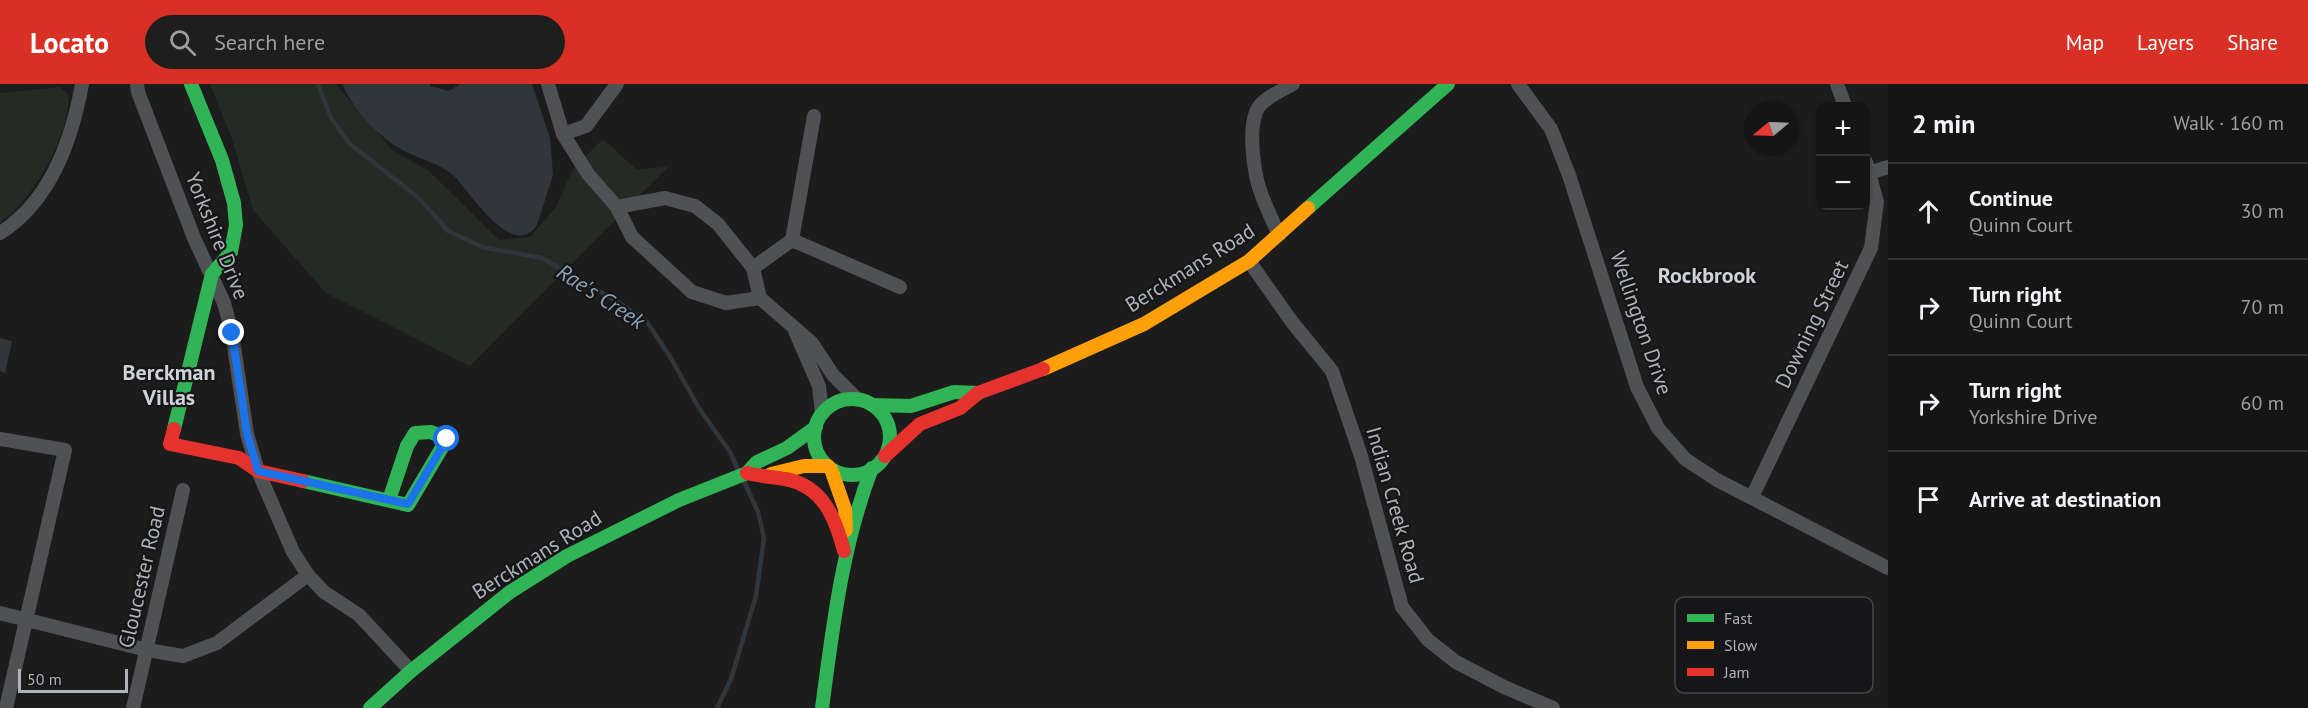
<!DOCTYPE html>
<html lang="en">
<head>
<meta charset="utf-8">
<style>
  body { margin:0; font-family:"PT Sans",sans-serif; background:#1e1e1e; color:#f1f3f6 }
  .controls { position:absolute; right:18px; top:18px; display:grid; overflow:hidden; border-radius:12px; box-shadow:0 2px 4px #0004 }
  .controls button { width:54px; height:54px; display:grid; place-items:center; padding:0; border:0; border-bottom:2px solid #343434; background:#151515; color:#f1f3f6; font:30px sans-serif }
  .compass { position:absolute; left:1744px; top:18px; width:54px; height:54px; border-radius:50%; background:#151515; box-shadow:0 2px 4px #0004; rotate:251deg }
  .scale { position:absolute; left:18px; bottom:15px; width:110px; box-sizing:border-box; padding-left:6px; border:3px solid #aeb3bb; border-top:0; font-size:16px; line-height:21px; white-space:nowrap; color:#aeb3bb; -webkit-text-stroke:4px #161618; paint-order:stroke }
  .stop { position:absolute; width:18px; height:18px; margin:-14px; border:4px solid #1a73e8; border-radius:50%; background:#fff }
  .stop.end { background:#1a73e8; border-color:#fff; box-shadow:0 2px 6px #0008 }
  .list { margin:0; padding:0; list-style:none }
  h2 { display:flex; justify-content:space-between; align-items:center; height:78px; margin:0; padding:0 24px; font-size:26px }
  h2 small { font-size:20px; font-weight:400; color:#9d9fa0 }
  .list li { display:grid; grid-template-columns:39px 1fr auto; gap:18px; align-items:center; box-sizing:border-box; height:96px; padding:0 24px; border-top:2px solid #343434 }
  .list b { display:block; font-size:22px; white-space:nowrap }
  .list p { margin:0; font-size:20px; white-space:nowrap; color:#9d9fa0 }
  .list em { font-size:20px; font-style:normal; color:#9d9fa0 }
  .icon { flex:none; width:33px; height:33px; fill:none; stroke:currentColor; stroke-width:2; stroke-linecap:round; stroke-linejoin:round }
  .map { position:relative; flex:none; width:1888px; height:624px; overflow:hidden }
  header { display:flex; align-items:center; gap:36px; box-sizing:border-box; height:84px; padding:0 30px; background:#d93025; color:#fff }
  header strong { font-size:28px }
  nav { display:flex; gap:33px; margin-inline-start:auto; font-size:21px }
  .search { width:420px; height:54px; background:#1e1e1e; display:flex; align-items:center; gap:15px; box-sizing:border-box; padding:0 21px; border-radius:33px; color:#9d9fa0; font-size:22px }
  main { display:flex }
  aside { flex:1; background:#151515 }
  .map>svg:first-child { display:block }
  .green { fill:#242b24 }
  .water { fill:#2f373d }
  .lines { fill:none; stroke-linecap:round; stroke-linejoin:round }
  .stream { stroke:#2f373d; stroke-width:4.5 }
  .street { stroke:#505154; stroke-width:14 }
  .fast { stroke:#30b455; stroke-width:14 }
  .slow { stroke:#ff9f0a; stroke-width:14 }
  .jam { stroke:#e5322d; stroke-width:14 }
  .route { stroke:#1a73e8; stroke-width:8 }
  .labels { text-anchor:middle; stroke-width:4.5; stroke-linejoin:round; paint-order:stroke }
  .street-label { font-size:21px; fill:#aeb3bb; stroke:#161618 }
  .neighbourhood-label { font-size:22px; font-weight:bold; fill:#cfd2d7; stroke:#161618 }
  .water-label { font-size:22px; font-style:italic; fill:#88a1b3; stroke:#161618 }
  .key { fill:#161618; stroke:#444549; stroke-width:1.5 }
  .key-label { font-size:16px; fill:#aeb3bb }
</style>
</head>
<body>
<header>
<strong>Locato</strong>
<div class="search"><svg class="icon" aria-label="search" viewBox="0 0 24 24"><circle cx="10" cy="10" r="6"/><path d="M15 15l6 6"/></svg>Search here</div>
<nav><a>Map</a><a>Layers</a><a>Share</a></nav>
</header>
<main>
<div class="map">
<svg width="1888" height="624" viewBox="0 0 1888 624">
  <rect width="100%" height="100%" fill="#1c1c1c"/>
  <g class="green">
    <polygon points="210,0 336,0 393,67 429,87 499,156 530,153 556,123 573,85 603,55 636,85 668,83 470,282 326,209 253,126 232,55"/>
    <path d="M59,3c3,2 6,3 8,6 3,5 1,13 0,18 -6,38 -36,90 -67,112v-130z"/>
  </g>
  <g class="water">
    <path d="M342,0h88v2l19,5 11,-7h72l18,54 3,37 -16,50c-25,37 -68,-35 -83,-49 -13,-12 -34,-17 -50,-25 -28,-16 -48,-38 -62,-67z"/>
    <polygon points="0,254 12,257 5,289 0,287"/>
  </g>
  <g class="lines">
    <g class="stream">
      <polyline points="318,0 331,34 349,59 420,115 448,147 482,163 542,174 618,218 647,238 669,271 699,324 730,368 739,388"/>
      <polyline points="717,624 731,595 756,512 764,454 758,428 743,395"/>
    </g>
    <g class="street">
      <polyline points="137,0 138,8 194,154 224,219 232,249 247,350 258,387 293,468 308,491"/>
      <polyline points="548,0 563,50 588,90 617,123 632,153 692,208 726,219 760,214"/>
      <polyline points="1518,0 1551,45 1569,91 1637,303 1658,344 1685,375 1717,396 1888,484"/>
      <polyline points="1837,0 1845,22"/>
      <polyline points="563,50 586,42 617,0"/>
      <polyline points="1869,89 1888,83"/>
      <polyline points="617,123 665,114 695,122 718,140 753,184 760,214"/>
      <path d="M0,149c51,-32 72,-93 82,-149"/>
      <path d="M1279,151c-6,-13 -12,-26 -17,-39 -8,-20 -14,-63 -6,-84 5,-13 25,-21 37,-28"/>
      <polyline points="792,156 814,32"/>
      <polyline points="1249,177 1292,238 1332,287 1361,372 1402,523 1428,556 1456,578 1504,603 1553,624"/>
      <polyline points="753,184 792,156 900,203"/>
      <polyline points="760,214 812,259 833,291 858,316"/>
      <polyline points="795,247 819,302 822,330"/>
      <polyline points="0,355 65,366 6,624"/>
      <polyline points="1752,413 1871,164 1877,118 1866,78"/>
      <polyline points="0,529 147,566 183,572 217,559 308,491 324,508 359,531 411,587"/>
      <polyline points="133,624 183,406"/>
    </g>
    <g class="fast">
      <polyline points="1308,124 1448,0"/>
      <circle cx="852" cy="353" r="38"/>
      <polyline points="872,321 911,322 954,308 978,309"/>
      <polyline points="174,345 212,190 231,168 236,141 234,119 222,76 191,0"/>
      <polyline points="303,397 408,421 447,355 431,348 415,349 407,362 389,416"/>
      <polyline points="370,624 411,587 510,508 567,472 679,416 747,389 757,378 787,364 816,343"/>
      <path d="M822,624c11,-82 20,-162 50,-240"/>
    </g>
    <g class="slow">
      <polyline points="1043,285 1144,240 1249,177 1308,124"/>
      <polyline points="831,385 845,425 846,446"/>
      <polyline points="771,390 804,382 828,382"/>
    </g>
    <g class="jam">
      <polyline points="174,345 170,360 239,374 258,387 303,397"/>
      <polyline points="885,372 920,340 960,324 978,309 1043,285"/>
      <path d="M747,389c12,3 25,4 38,6 38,7 50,38 59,72"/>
    </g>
  </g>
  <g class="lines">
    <polyline class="route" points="232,249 247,350 258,387 408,420 447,355"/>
  </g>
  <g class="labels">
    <g class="street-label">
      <text transform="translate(217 152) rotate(68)" y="7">Yorkshire Drive</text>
      <text transform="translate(1190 184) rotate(-32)" y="7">Berckmans Road</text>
      <text transform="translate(1641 239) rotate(71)" y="7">Wellington Drive</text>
      <text transform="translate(1812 240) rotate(-64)" y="7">Downing Street</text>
      <text transform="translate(1395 421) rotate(74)" y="7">Indian Creek Road</text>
      <text transform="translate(537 471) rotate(-32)" y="7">Berckmans Road</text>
      <text transform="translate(142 493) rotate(-77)" y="7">Gloucester Road</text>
    </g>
    <g class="neighbourhood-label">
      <text x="1707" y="199">Rockbrook</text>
      <text x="169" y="296">Berckman<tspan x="169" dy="25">Villas</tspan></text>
    </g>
    <g class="water-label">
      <text transform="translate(601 212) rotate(33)" y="8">Rae's Creek</text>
    </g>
  </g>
  <rect x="1675" y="513" width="198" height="96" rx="9" class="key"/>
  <rect x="1687" y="530" width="27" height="8" fill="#30b455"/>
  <rect x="1687" y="557" width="27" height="8" fill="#ff9f0a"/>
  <rect x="1687" y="584" width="27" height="8" fill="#e5322d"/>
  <g class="key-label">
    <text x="1724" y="540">Fast</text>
    <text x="1724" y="567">Slow</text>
    <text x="1724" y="594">Jam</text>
  </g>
</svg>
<div class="controls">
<button>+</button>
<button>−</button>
</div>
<svg class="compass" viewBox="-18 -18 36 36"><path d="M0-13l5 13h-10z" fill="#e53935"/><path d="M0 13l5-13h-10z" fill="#9d9fa0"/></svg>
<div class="scale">50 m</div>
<div class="stop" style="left:447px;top:355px"></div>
<div class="stop end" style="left:232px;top:249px"></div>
</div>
<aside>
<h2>2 min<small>Walk · 160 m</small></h2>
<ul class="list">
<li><svg class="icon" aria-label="ahead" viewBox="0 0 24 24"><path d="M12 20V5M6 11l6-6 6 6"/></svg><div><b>Continue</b><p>Quinn Court</p></div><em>30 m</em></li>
<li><svg class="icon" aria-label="right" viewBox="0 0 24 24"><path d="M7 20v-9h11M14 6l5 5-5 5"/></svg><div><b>Turn right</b><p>Quinn Court</p></div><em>70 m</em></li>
<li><svg class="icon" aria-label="right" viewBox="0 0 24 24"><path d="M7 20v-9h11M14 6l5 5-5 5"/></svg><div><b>Turn right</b><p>Yorkshire Drive</p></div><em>60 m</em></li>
<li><svg class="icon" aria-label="arrive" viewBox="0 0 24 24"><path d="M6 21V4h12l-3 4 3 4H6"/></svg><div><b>Arrive at destination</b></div></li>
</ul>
</aside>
</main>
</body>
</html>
